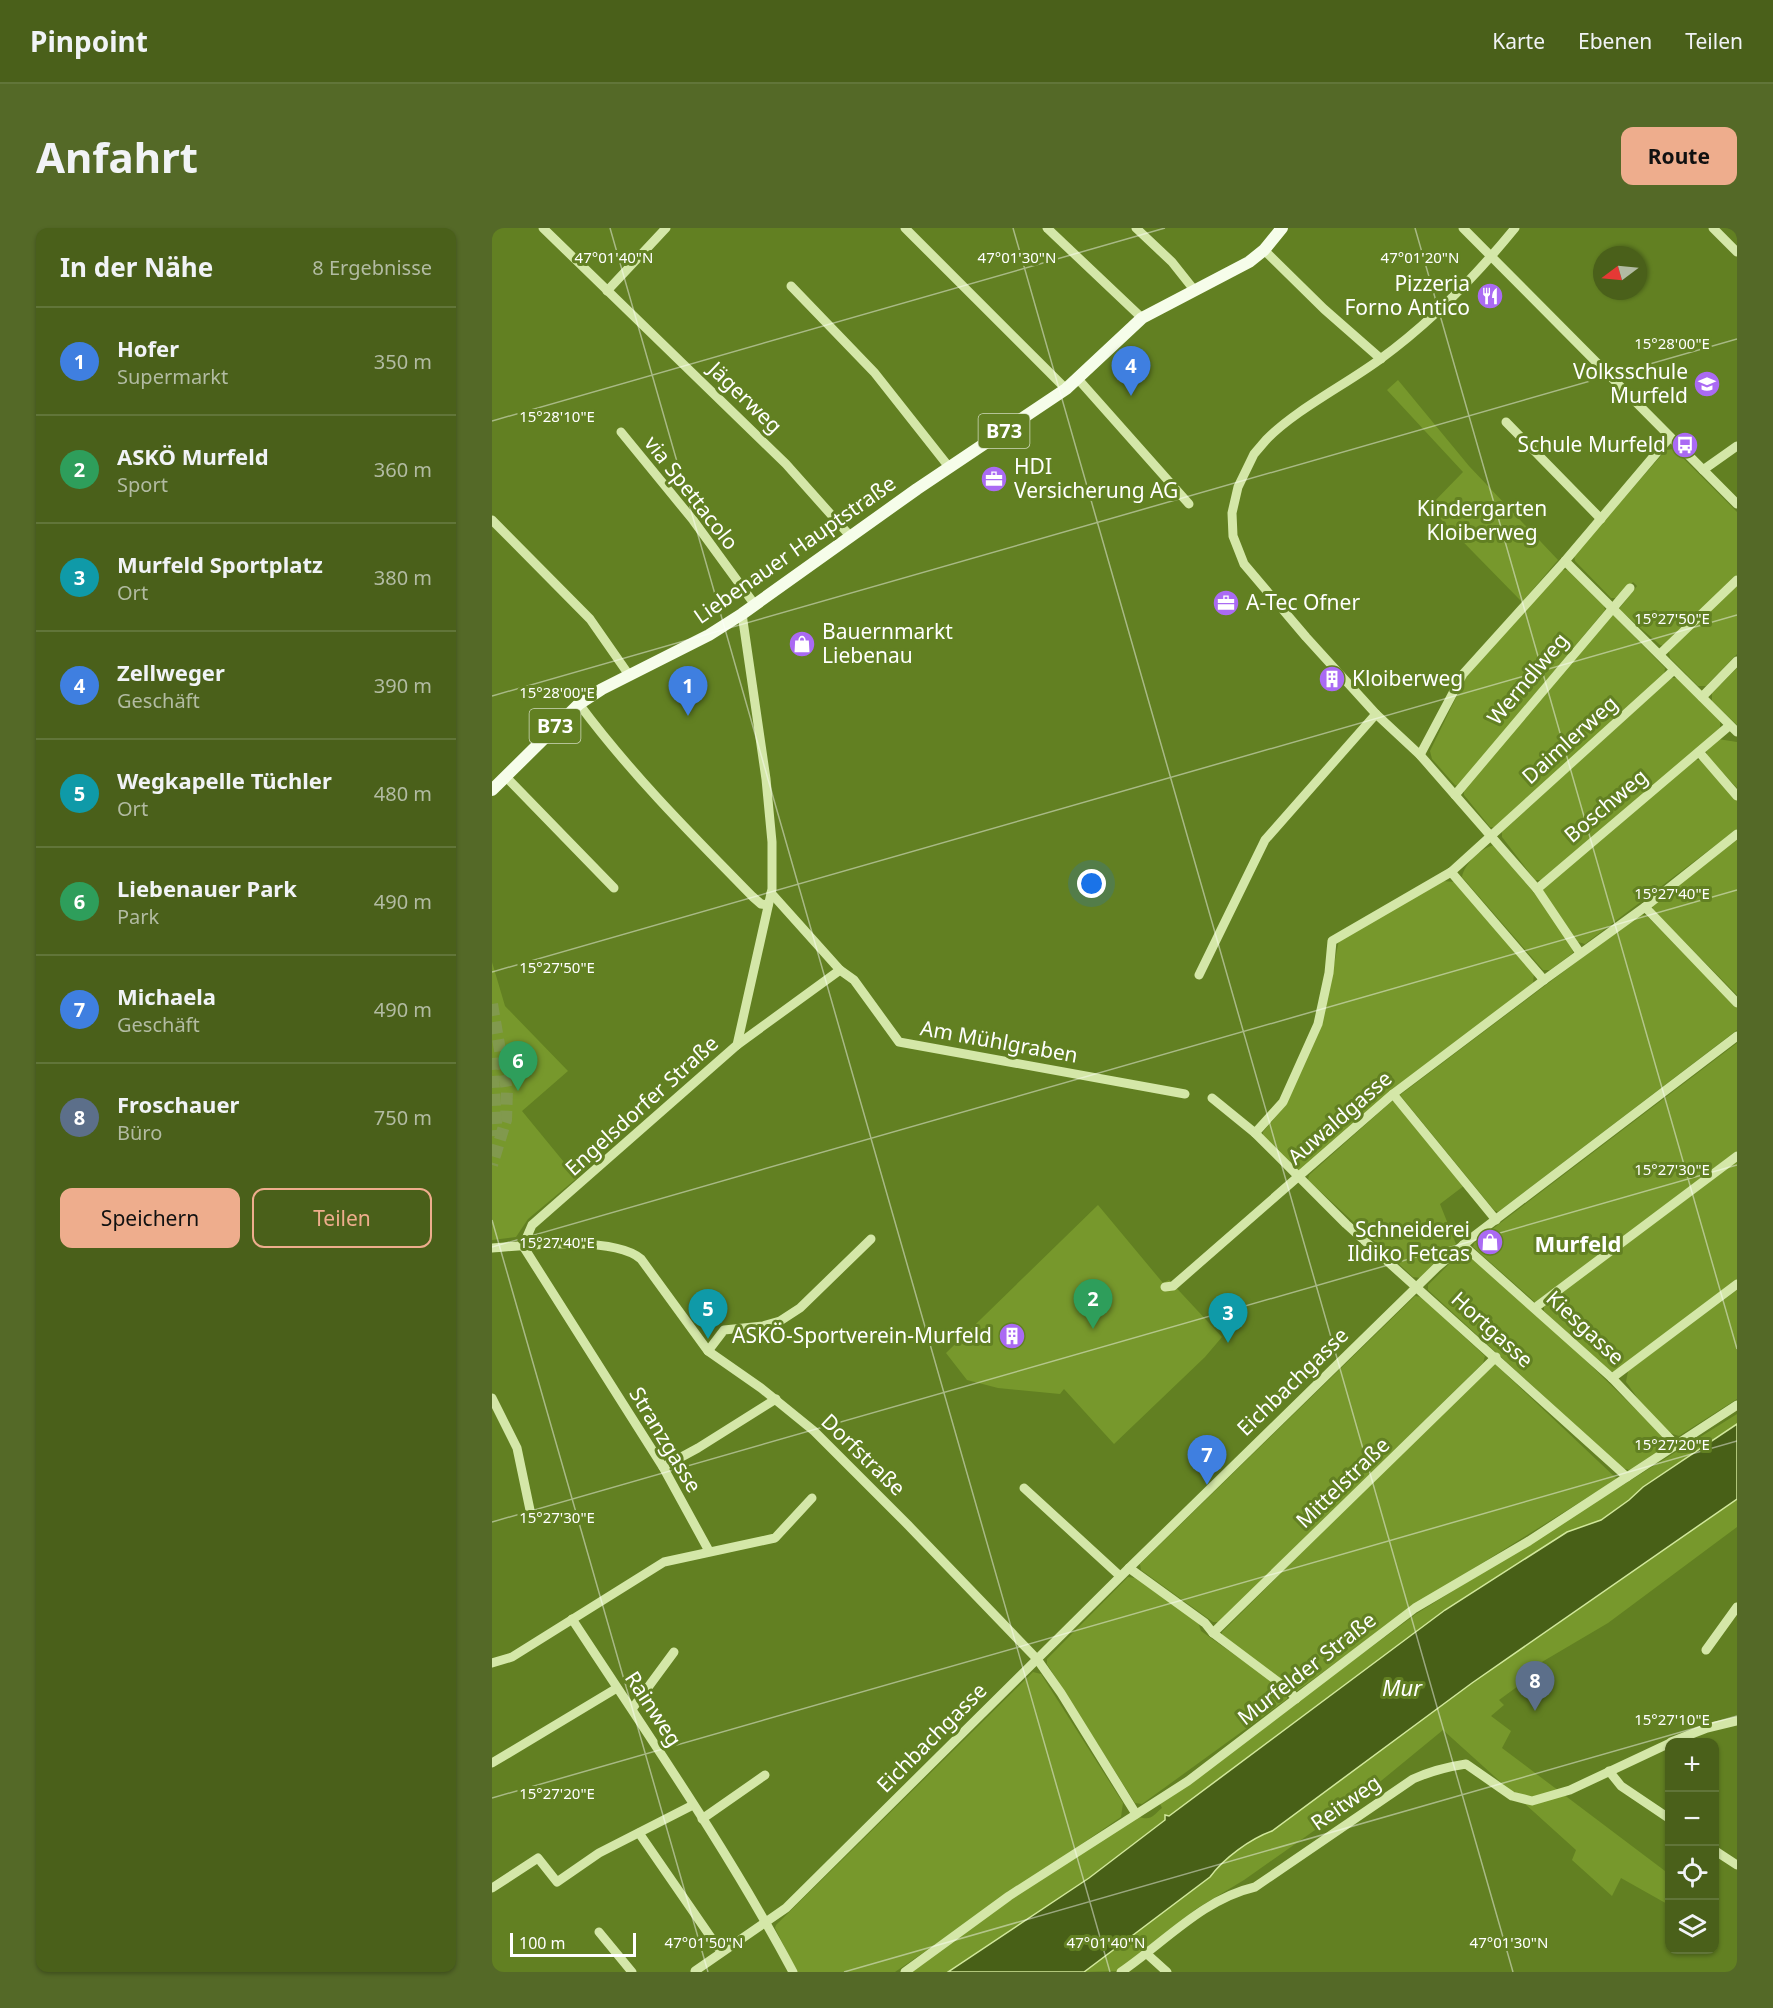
<!DOCTYPE html>
<html lang="de">
<head>
<meta charset="utf-8">
<style>
  body { margin:0; font-family:"Noto Sans",sans-serif; background:#546927; color:#f1f3f6 }
  .controls { position:absolute; right:18px; bottom:18px; display:grid; overflow:hidden; border-radius:12px; box-shadow:0 2px 4px #0004 }
  .controls button { width:54px; height:54px; display:grid; place-items:center; padding:0; border:0; border-bottom:2px solid #617539; background:#4a601a; color:#f1f3f6; font:30px sans-serif }
  .compass { position:absolute; left:1101px; top:18px; width:54px; height:54px; border-radius:50%; background:#4a601a; box-shadow:0 2px 4px #0004; rotate:254deg }
  .scale { position:absolute; left:18px; bottom:15px; width:126px; box-sizing:border-box; padding-left:6px; border:3px solid #fff; border-top:0; font-size:16px; line-height:21px; white-space:nowrap; color:#fff; -webkit-text-stroke:4px #628022; paint-order:stroke }
  .you { position:absolute; left:600px; top:656px; width:21px; height:21px; margin:-15px; border:4px solid #fff; border-radius:50%; background:#1a73e8; box-shadow:0 0 0 9px #1a73e833 }
  .badge { display:grid; place-items:center; width:39px; height:39px; border-radius:50%; background:#eead8d; color:#fff; font-size:20px; font-weight:700 }
  .pin { position:absolute; translate:-50% -50px; filter:drop-shadow(0 2px 3px #0008) }
  .pin::after { content:''; position:absolute; top:32px; width:21px; height:18px; background:inherit; clip-path:polygon(0 0,100% 0,50% 100%) }
  .list { margin:0; padding:0; list-style:none }
  h2 { display:flex; justify-content:space-between; align-items:center; height:78px; margin:0; padding:0 24px; font-size:26px }
  h2 small { font-size:20px; font-weight:400; color:#b2bba2 }
  .list li { display:grid; grid-template-columns:39px 1fr auto; gap:18px; align-items:center; box-sizing:border-box; height:108px; padding:0 24px; border-top:2px solid #617539 }
  .list b { display:block; font-size:22px; white-space:nowrap }
  .list p { margin:0; font-size:20px; white-space:nowrap; color:#b2bba2 }
  .list em { font-size:20px; font-style:normal; color:#b2bba2 }
  .actions { display:flex; gap:12px; padding:18px 24px }
  .actions a { flex:1; padding:14px 0; border:2px solid #eead8d; border-radius:12px; text-align:center; font-size:21px; color:#eead8d }
  .actions .main { background:#eead8d; color:#111 }
  .icon { flex:none; width:33px; height:33px; fill:none; stroke:currentColor; stroke-width:2; stroke-linecap:round; stroke-linejoin:round }
  .map { position:relative; flex:none; width:1245px; height:1744px; overflow:hidden; border-radius:12px }
  header { display:flex; align-items:center; gap:36px; box-sizing:border-box; height:84px; padding:0 30px; background:#4a601a; border-bottom:2px solid #617539 }
  header strong { font-size:28px }
  nav { display:flex; gap:33px; margin-inline-start:auto; font-size:21px }
  .intro { display:flex; align-items:center; justify-content:space-between; box-sizing:border-box; height:144px; padding:0 36px }
  h1 { margin:0; font-size:42px }
  .button { padding:15px 27px; border-radius:12px; background:#eead8d; color:#111; font-size:21px; font-weight:700 }
  main { display:flex; gap:36px; padding:0 36px }
  aside { flex:1; background:#4a601a; border-radius:12px; box-shadow:0 2px 4px #0004 }
  .map>svg:first-child { display:block }
  .green { fill:#77982c }
  .water { fill:#486017; stroke:#d2e89c; stroke-width:1.5 }
  .lines { fill:none; stroke-linecap:round; stroke-linejoin:round }
  .major-tunnel { stroke:#81994e; stroke-width:12; stroke-dasharray:12 6; stroke-linecap:butt }
  .minor { stroke:#d4e7a8; stroke-width:9 }
  .major { stroke:#f6fdea; stroke-width:12 }
  .ticks { fill:none; stroke:#fff; stroke-width:1.5; stroke-opacity:0.45 }
  .labels { text-anchor:middle; stroke-width:6; stroke-linejoin:round; paint-order:stroke }
  .shield { fill:#628022; stroke:#d0d9bd; stroke-width:1.5 }
  .shield-label { font-size:20px; font-weight:bold; fill:#fff }
  .poi-label { font-size:21px; fill:#fff; stroke:#628022; text-anchor:end }
  .street-label { font-size:21px; fill:#fff; stroke:#628022 }
  .park-label { font-size:21px; fill:#fefffc; stroke:#628022 }
  .neighbourhood-label { font-size:22px; font-weight:bold; fill:#fff; stroke:#628022 }
  .water-label { font-size:22px; font-style:italic; fill:#fff; stroke:#628022 }
  .ticks-label { font-size:15px; text-anchor:middle; fill:#fff; stroke:#628022; stroke-width:6; stroke-linejoin:round; paint-order:stroke }
</style>
</head>
<body>
<header>
<strong>Pinpoint</strong>
<nav><a>Karte</a><a>Ebenen</a><a>Teilen</a></nav>
</header>
<div class="intro"><h1>Anfahrt</h1><a class="button">Route</a></div>
<main>
<aside>
<h2>In der Nähe<small>8 Ergebnisse</small></h2>
<ul class="list">
<li><span class="badge" style="background:#3f7fe0">1</span><div><b>Hofer</b><p>Supermarkt</p></div><em>350 m</em></li>
<li><span class="badge" style="background:#2e9e5b">2</span><div><b>ASKÖ Murfeld</b><p>Sport</p></div><em>360 m</em></li>
<li><span class="badge" style="background:#0f9aa8">3</span><div><b>Murfeld Sportplatz</b><p>Ort</p></div><em>380 m</em></li>
<li><span class="badge" style="background:#3f7fe0">4</span><div><b>Zellweger</b><p>Geschäft</p></div><em>390 m</em></li>
<li><span class="badge" style="background:#0f9aa8">5</span><div><b>Wegkapelle Tüchler</b><p>Ort</p></div><em>480 m</em></li>
<li><span class="badge" style="background:#2e9e5b">6</span><div><b>Liebenauer Park</b><p>Park</p></div><em>490 m</em></li>
<li><span class="badge" style="background:#3f7fe0">7</span><div><b>Michaela</b><p>Geschäft</p></div><em>490 m</em></li>
<li><span class="badge" style="background:#5c6f8a">8</span><div><b>Froschauer</b><p>Büro</p></div><em>750 m</em></li>
</ul>
<div class="actions"><a class="main">Speichern</a><a>Teilen</a></div>
</aside>
<div class="map">
<svg width="1245" height="1744" viewBox="0 0 1245 1744">
  <rect width="100%" height="100%" fill="#628022"/>
  <g class="green">
    <polygon points="906,152 977,238 1066,332 1030,374 937,279 971,244 895,162"/>
    <polygon points="1182,221 1245,284 1245,347 1172,418 1168,417 1127,381 1145,358 1141,354 1125,370 1119,370 1083,333 1082,327 1174,222"/>
    <polygon points="1067,342 1077,342 1112,378 1113,382 966,558 963,557 940,531 938,523 974,449"/>
    <polygon points="1245,356 1245,426 1214,458 1206,458 1178,430 1177,423"/>
    <polygon points="1117,388 1122,388 1173,440 1172,448 1005,600 998,599 972,567 972,562"/>
    <polygon points="1245,440 1245,497 1220,473 1220,465"/>
    <polygon points="1179,450 1186,450 1228,493 1228,502 1049,652 1043,652 1010,609 1010,604"/>
    <polygon points="1226,511 1245,514 1245,560 1215,528 1214,521"/>
    <polygon points="1202,532 1209,532 1245,572 1245,601 1093,716 1086,714 1051,663 1052,658"/>
    <polygon points="1245,612 1245,767 1161,682 1160,677"/>
    <path d="M1002,617l41,49 37,52 1,7 -23,17h-7l-81,-93c2,-13 19,-29 32,-32z"/>
    <polygon points="951,653 963,654 1042,745 1041,755 808,945 771,910 771,904 792,879 830,796 847,712"/>
    <polygon points="1148,686 1155,688 1245,780 1245,802 1006,984 1002,982 908,867"/>
    <polygon points="0,734 13,778 76,843 30,883 85,950 36,991 24,1009 0,1012"/>
    <polygon points="1245,815 1245,923 1044,1075 981,1019 982,1015"/>
    <polygon points="900,873 909,878 973,957 948,976 964,1016 929,1050 921,1049 816,952 817,947"/>
    <polygon points="1245,933 1245,1052 1122,1144 1116,1143 1052,1083 1052,1078"/>
    <polygon points="606,977 671,1055 677,1052 730,1109 713,1129 622,1216 572,1161 568,1166 506,1160 475,1152 454,1125"/>
    <polygon points="974,1025 1079,1118 1173,1210 1174,1219 1137,1242 1130,1240 936,1062 936,1057 967,1026"/>
    <path d="M1245,1062v109l-58,37c-22,-5 -40,-37 -53,-54l2,-11z"/>
    <polygon points="923,1068 929,1069 993,1128 991,1135 727,1394 721,1394 649,1342 648,1336"/>
    <polygon points="1001,1134 1125,1251 923,1377 805,1463 730,1409 730,1404"/>
    <path d="M1245,1186v10l-94,63 -14,14 -28,19 -34,12 -122,78 -276,206h-3l-1,4 -76,58 -141,94h-38l110,-79 119,-76c13,4 14,-2 23,-9l-2,-4 256,-190z"/>
    <path d="M1245,1271v28l-129,96 -78,46 3,6 -34,25 5,5 -13,11 20,15 -9,17 167,126v31l-48,-27 -9,18 -40,-36 4,-10 -133,-120 -84,69 -115,81 -48,29 -78,62 -34,1 126,-95c14,-19 40,-38 62,-46l200,-148z"/>
    <polygon points="636,1349 643,1350 706,1394 709,1403 795,1464 795,1471 650,1576 643,1575 555,1436 555,1431"/>
    <polygon points="541,1444 549,1446 631,1575 629,1589 403,1744 305,1744 283,1700 284,1697"/>
  </g>
  <path class="water" d="M1245,1196v75l-265,184 -200,148c-22,8 -48,27 -62,46l-126,95h-136l141,-94 76,-58v-5l4,1 276,-206 122,-78 34,-12 28,-20 14,-13z"/>
  <g class="lines">
    <g class="major-tunnel">
      <polyline points="0,776 15,863 14,892 0,937"/>
      <polyline points="0,830 5,908"/>
    </g>
    <g class="minor">
      <polyline points="51,0 294,236 359,309"/>
      <polyline points="413,0 574,161"/>
      <polyline points="555,0 650,90"/>
      <polyline points="644,0 680,34 703,63"/>
      <polyline points="971,0 1245,276"/>
      <path d="M1023,0c-40,49 -85,95 -136,132 -34,25 -84,50 -113,80l-12,14 -16,33 -6,26 1,23 11,28 62,73 70,77 44,41 117,134 43,64"/>
      <polyline points="1221,0 1245,24"/>
      <polyline points="772,22 832,81 889,131"/>
      <polyline points="299,58 382,144 457,239"/>
      <polyline points="115,63 174,0"/>
      <polyline points="586,151 697,276"/>
      <polyline points="1014,194 1109,291"/>
      <polyline points="129,204 201,292 263,377"/>
      <polyline points="1211,242 1245,218"/>
      <polyline points="0,292 98,391 137,447"/>
      <polyline points="1073,333 1245,504"/>
      <polyline points="1168,426 1245,352"/>
      <polyline points="1210,469 1245,433"/>
      <path d="M87,476c52,70 113,131 174,193l8,7 7,1"/>
      <polyline points="1207,524 1245,568"/>
      <polyline points="928,527 971,446 1073,333 1178,209"/>
      <polyline points="14,549 122,660"/>
      <polyline points="963,567 1138,360"/>
      <polyline points="959,644 1052,752"/>
      <polyline points="1045,661 1237,498"/>
      <polyline points="279,665 348,742 362,752 407,814 693,866"/>
      <polyline points="1153,679 1245,775"/>
      <polyline points="707,747 773,612 884,486"/>
      <polyline points="245,817 348,742"/>
      <polyline points="901,866 1004,992"/>
      <polyline points="720,870 763,905 791,874 826,796 837,745 840,713 959,644 1182,442"/>
      <polyline points="763,905 854,996 1135,1249"/>
      <polyline points="971,1017 1120,1150 1184,1217"/>
      <polyline points="31,1018 40,997 245,817 280,661 280,614 274,551 250,386"/>
      <polyline points="31,1018 171,1239 217,1323"/>
      <path d="M0,1020c36,-3 122,-12 149,11l67,92 53,37 53,43 94,94 129,134 24,34 75,121"/>
      <polyline points="673,1059 681,1058 901,866 1052,752 1153,679 1245,606"/>
      <polyline points="1044,1079 1245,928"/>
      <polyline points="216,1123 232,1102 271,1098 288,1093 308,1080 379,1011"/>
      <polyline points="1120,1150 1245,1056"/>
      <polyline points="0,1170 25,1220 38,1282"/>
      <polyline points="171,1239 206,1220 284,1171"/>
      <polyline points="532,1260 628,1348"/>
      <polyline points="637,1340 713,1395 721,1405"/>
      <path d="M80,1391c76,116 156,231 221,353"/>
      <polyline points="1214,1422 1245,1379"/>
      <polyline points="0,1435 20,1429 172,1334 283,1310 320,1270"/>
      <polyline points="804,1471 797,1462 721,1405 1004,1129"/>
      <polyline points="140,1481 182,1424"/>
      <polyline points="1179,1514 1215,1500 1245,1493"/>
      <polyline points="0,1535 125,1460"/>
      <polyline points="1117,1543 1129,1558 1178,1591"/>
      <polyline points="210,1591 273,1547"/>
      <polyline points="147,1605 229,1724"/>
      <polyline points="1222,1622 1245,1637"/>
      <polyline points="0,1660 46,1630 65,1654 107,1625 201,1577"/>
      <polyline points="107,1704 140,1744"/>
      <polyline points="655,1726 675,1744"/>
      <polyline points="203,1743 294,1680 637,1340 945,1039 982,1008 1245,808"/>
      <polyline points="413,1744 517,1668 696,1553 923,1380 1037,1313 1245,1177"/>
      <path d="M629,1744c44,-30 82,-73 134,-85l158,-108c18,-8 33,-12 53,-15l46,32 20,5 38,-11 100,-47"/>
    </g>
    <polyline class="major" points="0,562 87,476 110,461 217,407 250,386 425,261 574,161 650,90 757,34 772,22 790,0"/>
  </g>
  <path class="ticks" d="M118,0l500,1744M521,0l500,1744M923,0l322,1121M0,193l673,-193M0,468l1245,-357M0,744l1245,-357M0,992l216,752M0,1019l1245,-357M0,1294l1245,-357M0,1570l1245,-357M352,1744l893,-256"/>
  <defs>
    <symbol id="restaurant-disc" viewBox="-11 -11 22 22"><circle r="9.5" fill="#aa6af3" stroke="#628022"/><path d="M-5-6h1v4h1v-4h1v4h1v-4h1v5L-1.5 .5V6h-2V.5L-5-1ZM5-6V6H3V1.5H1.5Q1.5-4 5-6Z" fill="#fff"/></symbol>
    <symbol id="school-disc" viewBox="-11 -11 22 22"><circle r="9.5" fill="#aa6af3" stroke="#628022"/><path d="M0-5L7-2L0 1L-7-2ZM-4 1L0 2.5L4 1V4Q0 6-4 4Z" fill="#fff"/></symbol>
    <symbol id="bus-disc" viewBox="-11 -11 22 22"><circle r="9.5" fill="#aa6af3" stroke="#628022"/><path d="M-5-6H5V4H4V6H2V4H-2V6H-4V4H-5ZM-3.5-4V0h7V-4ZM-3.5 1.2v1.5H-2V1.2ZM2 1.2v1.5H3.5V1.2Z" fill="#fff"/></symbol>
    <symbol id="office-disc" viewBox="-11 -11 22 22"><circle r="9.5" fill="#aa6af3" stroke="#628022"/><path d="M-6-3h4V-5.5h4V-3h4V5H-6ZM-1-4.5V-3h2v-1.5ZM-6 0V1H6V0Z" fill="#fff"/></symbol>
    <symbol id="shop-disc" viewBox="-11 -11 22 22"><circle r="9.5" fill="#aa6af3" stroke="#628022"/><path d="M-5-2.5h2.3a2.7 3.5 0 0 1 5.4 0H5L5.5 6h-11ZM-1.5-2.5h3a1.5 2.3 0 0 0-3 0Z" fill="#fff"/></symbol>
    <symbol id="building-disc" viewBox="-11 -11 22 22"><circle r="9.5" fill="#aa6af3" stroke="#628022"/><path d="M-4-6H4V6H1V3H-1V6H-4ZM-2.5-4.3h1.7v1.8h-1.7ZM.8-4.3h1.7v1.8H.8ZM-2.5-1h1.7V.8h-1.7ZM.8-1h1.7V.8H.8Z" fill="#fff"/></symbol>
  </defs>
  <g fill-rule="evenodd">
    <use href="#restaurant-disc" x="983" y="53" width="30" height="30"/>
    <use href="#school-disc" x="1200" y="141" width="30" height="30"/>
    <use href="#bus-disc" x="1178" y="202" width="30" height="30"/>
    <use href="#office-disc" x="487" y="236" width="30" height="30"/>
    <use href="#office-disc" x="719" y="360" width="30" height="30"/>
    <use href="#shop-disc" x="295" y="401" width="30" height="30"/>
    <use href="#building-disc" x="825" y="436" width="30" height="30"/>
    <use href="#shop-disc" x="983" y="999" width="30" height="30"/>
    <use href="#building-disc" x="505" y="1093" width="30" height="30"/>
  </g>
  <g class="labels">
    <g class="shield">
      <rect x="486.5" y="186" width="51" height="34" rx="4.5"/>
      <rect x="37.5" y="481" width="51" height="34" rx="4.5"/>
    </g>
    <g class="shield-label">
      <text x="512" y="210">B73</text>
      <text x="63" y="505">B73</text>
    </g>
    <g class="poi-label">
      <text x="978" y="63">Pizzeria<tspan x="978" dy="24">Forno Antico</tspan></text>
      <text x="1196" y="151">Volksschule<tspan x="1196" dy="24">Murfeld</tspan></text>
      <text x="1174" y="224">Schule Murfeld</text>
      <text x="522" y="246" text-anchor="start">HDI<tspan x="522" dy="24">Versicherung AG</tspan></text>
      <text x="754" y="382" text-anchor="start">A-Tec Ofner</text>
      <text x="330" y="411" text-anchor="start">Bauernmarkt<tspan x="330" dy="24">Liebenau</tspan></text>
      <text x="860" y="458" text-anchor="start">Kloiberweg</text>
      <text x="978" y="1009">Schneiderei<tspan x="978" dy="24">Ildiko Fetcas</tspan></text>
      <text x="500" y="1115">ASKÖ-Sportverein-Murfeld</text>
    </g>
    <g class="street-label">
      <text transform="translate(253 170) rotate(44)" y="7">Jägerweg</text>
      <text transform="translate(199 265) rotate(52)" y="7">via Spettacolo</text>
      <text transform="translate(303 322) rotate(-35)" y="7">Liebenauer Hauptstraße</text>
      <text transform="translate(1036 451) rotate(-50)" y="7">Werndlweg</text>
      <text transform="translate(1078 512) rotate(-42)" y="7">Daimlerweg</text>
      <text transform="translate(1114 578) rotate(-40)" y="7">Boschweg</text>
      <text transform="translate(507 814) rotate(10)" y="7">Am Mühlgraben</text>
      <text transform="translate(150 878) rotate(-42)" y="7">Engelsdorfer Straße</text>
      <text transform="translate(848 890) rotate(-41)" y="7">Auwaldgasse</text>
      <text transform="translate(1093 1100) rotate(43)" y="7">Kiesgasse</text>
      <text transform="translate(1000 1102) rotate(42)" y="7">Hortgasse</text>
      <text transform="translate(801 1154) rotate(-44)" y="7">Eichbachgasse</text>
      <text transform="translate(173 1212) rotate(59)" y="7">Stranzgasse</text>
      <text transform="translate(371 1227) rotate(44)" y="7">Dorfstraße</text>
      <text transform="translate(851 1255) rotate(-44)" y="7">Mittelstraße</text>
      <text transform="translate(815 1441) rotate(-38)" y="7">Murfelder Straße</text>
      <text transform="translate(161 1481) rotate(57)" y="7">Rainweg</text>
      <text transform="translate(440 1510) rotate(-45)" y="7">Eichbachgasse</text>
      <text transform="translate(854 1575) rotate(-35)" y="7">Reitweg</text>
    </g>
    <g class="park-label">
      <text x="990" y="288">Kindergarten<tspan x="990" dy="24">Kloiberweg</tspan></text>
    </g>
    <g class="neighbourhood-label">
      <text x="1086" y="1024">Murfeld</text>
    </g>
    <g class="water-label">
      <text x="910" y="1468">Mur</text>
    </g>
  </g>
  <g class="ticks-label">
    <text x="122" y="35">47°01'40"N</text>
    <text x="525" y="35">47°01'30"N</text>
    <text x="928" y="35">47°01'20"N</text>
    <text x="1180" y="121">15°28'00"E</text>
    <text x="65" y="194">15°28'10"E</text>
    <text x="1180" y="396">15°27'50"E</text>
    <text x="65" y="470">15°28'00"E</text>
    <text x="1180" y="671">15°27'40"E</text>
    <text x="65" y="745">15°27'50"E</text>
    <text x="1180" y="947">15°27'30"E</text>
    <text x="65" y="1020">15°27'40"E</text>
    <text x="1180" y="1222">15°27'20"E</text>
    <text x="65" y="1295">15°27'30"E</text>
    <text x="1180" y="1497">15°27'10"E</text>
    <text x="65" y="1571">15°27'20"E</text>
    <text x="212" y="1720">47°01'50"N</text>
    <text x="614" y="1720">47°01'40"N</text>
    <text x="1017" y="1720">47°01'30"N</text>
  </g>
</svg>
<div class="controls">
<button>+</button>
<button>−</button>
<button><svg class="icon" aria-label="locate" viewBox="0 0 24 24"><circle cx="12" cy="12" r="6"/><path d="M12 2v4M12 18v4M2 12h4M18 12h4"/></svg></button>
<button><svg class="icon" aria-label="layers" viewBox="0 0 24 24"><path d="M12 4l9 5-9 5-9-5zM3 14l9 5 9-5"/></svg></button>
</div>
<svg class="compass" viewBox="-18 -18 36 36"><path d="M0-13l5 13h-10z" fill="#e53935"/><path d="M0 13l5-13h-10z" fill="#b2bba2"/></svg>
<div class="scale">100 m</div>
<div class="you"></div>
<div class="pin badge" style="left:196px;top:488px;background:#3f7fe0">1</div>
<div class="pin badge" style="left:601px;top:1101px;background:#2e9e5b">2</div>
<div class="pin badge" style="left:736px;top:1115px;background:#0f9aa8">3</div>
<div class="pin badge" style="left:639px;top:168px;background:#3f7fe0">4</div>
<div class="pin badge" style="left:216px;top:1111px;background:#0f9aa8">5</div>
<div class="pin badge" style="left:26px;top:863px;background:#2e9e5b">6</div>
<div class="pin badge" style="left:715px;top:1257px;background:#3f7fe0">7</div>
<div class="pin badge" style="left:1043px;top:1483px;background:#5c6f8a">8</div>
</div>
</main>
</body>
</html>
